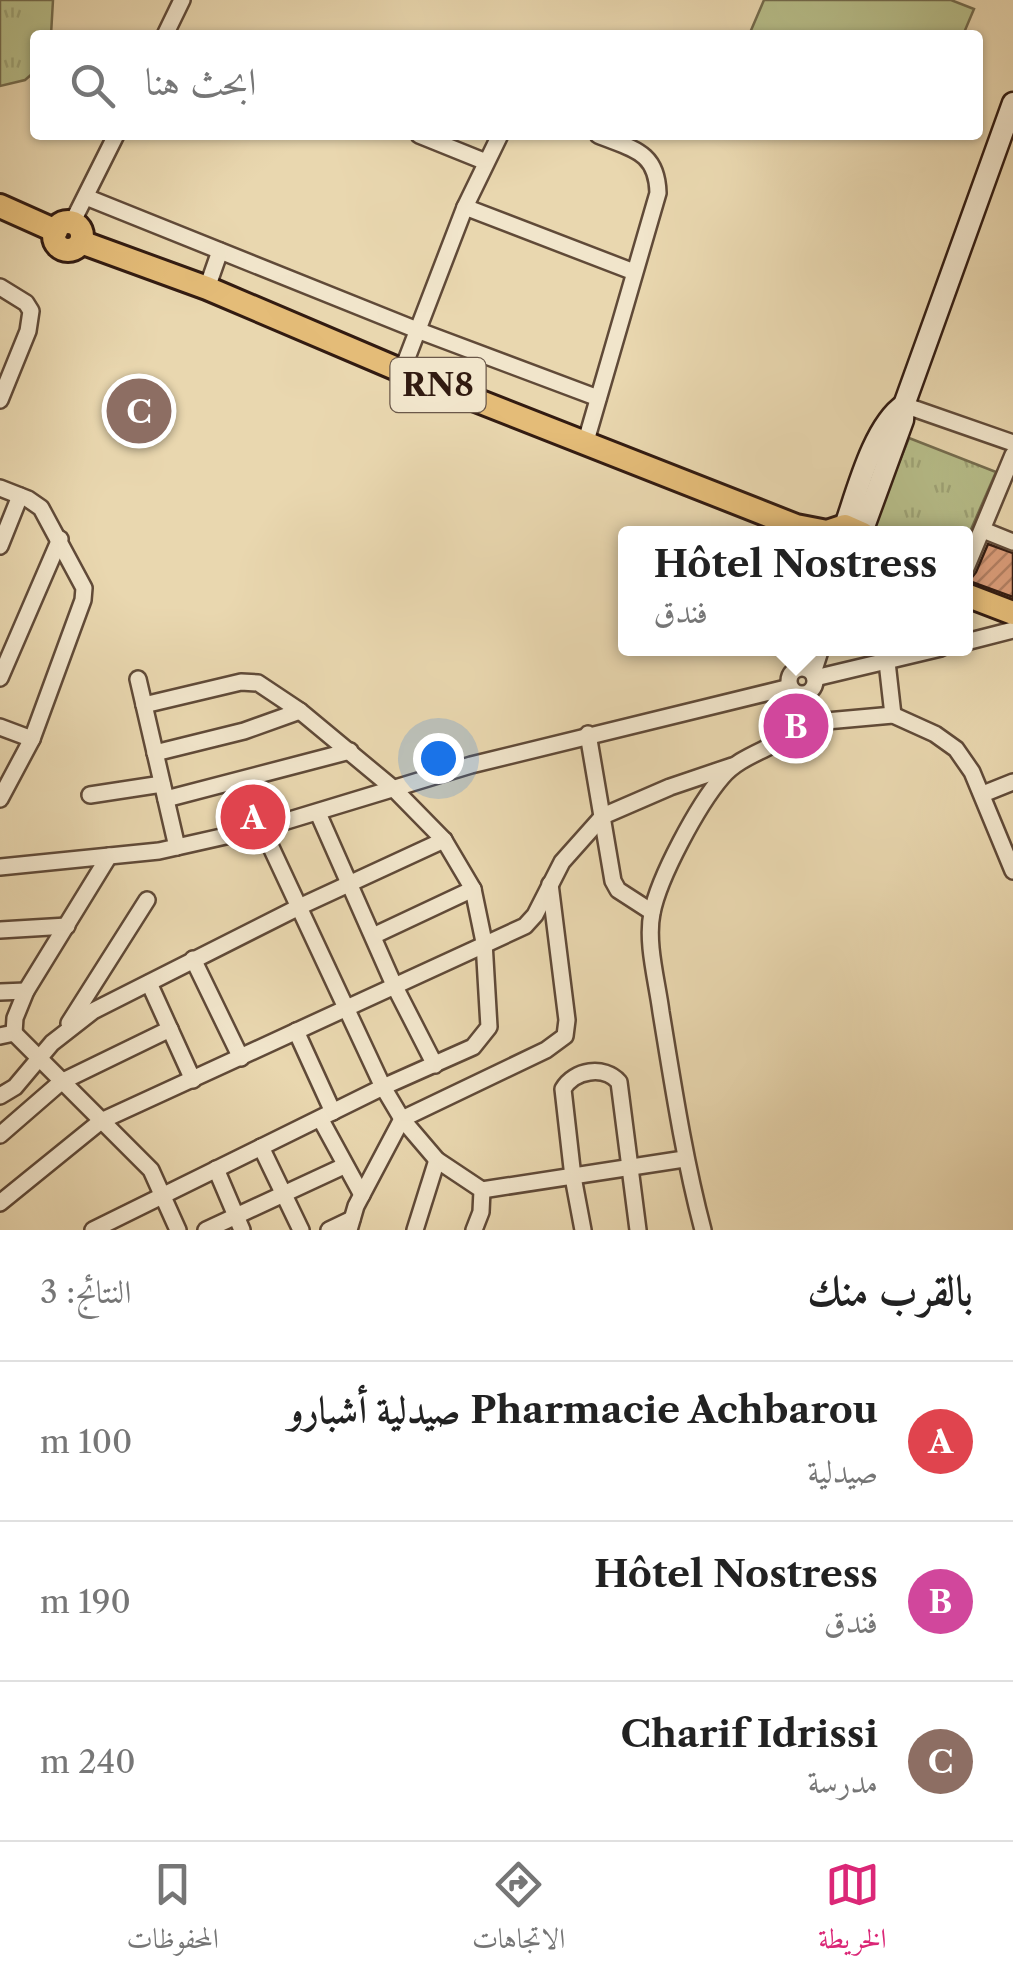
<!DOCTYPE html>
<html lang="ar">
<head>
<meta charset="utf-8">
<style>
  body { margin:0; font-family:"Libre Caslon Text",Amiri,serif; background:#f6f6f6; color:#222; direction:rtl }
  .you { position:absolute; left:438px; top:758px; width:35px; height:35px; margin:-25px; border:8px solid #fff; border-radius:50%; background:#1a73e8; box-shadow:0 0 0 15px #1a73e833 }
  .badge { display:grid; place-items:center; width:65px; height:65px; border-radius:50%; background:#db2777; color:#fff; font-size:32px; font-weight:700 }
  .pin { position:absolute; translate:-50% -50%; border:5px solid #fff; box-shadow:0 2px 10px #0006 }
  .popup { position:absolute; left:618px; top:526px; width:355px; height:130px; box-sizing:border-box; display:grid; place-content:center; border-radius:10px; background:#fff; filter:drop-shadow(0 2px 8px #0005); font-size:32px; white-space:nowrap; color:#767676 }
  .popup b { font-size:38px; color:#222 }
  .popup::after { content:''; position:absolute; left:50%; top:100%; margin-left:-20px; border:20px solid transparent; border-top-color:#fff }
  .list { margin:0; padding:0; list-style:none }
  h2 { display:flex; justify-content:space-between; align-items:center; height:130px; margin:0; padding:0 40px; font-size:42px }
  h2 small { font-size:32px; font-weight:400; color:#767676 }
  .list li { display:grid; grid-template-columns:65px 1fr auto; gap:30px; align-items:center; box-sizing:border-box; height:160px; padding:0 40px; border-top:2px solid #e0e0e0 }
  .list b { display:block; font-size:38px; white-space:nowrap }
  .list p { margin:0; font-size:32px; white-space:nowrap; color:#767676 }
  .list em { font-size:32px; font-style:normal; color:#767676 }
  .icon { flex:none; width:55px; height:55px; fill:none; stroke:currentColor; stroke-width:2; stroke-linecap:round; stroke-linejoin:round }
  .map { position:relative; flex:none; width:1013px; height:1230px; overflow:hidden; direction:ltr }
  .search { position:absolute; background:#fff; box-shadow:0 2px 8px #0004; left:30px; right:30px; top:30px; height:110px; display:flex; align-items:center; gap:25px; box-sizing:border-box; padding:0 35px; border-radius:10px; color:#767676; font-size:38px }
  .sheet { height:610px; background:#fff }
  nav { display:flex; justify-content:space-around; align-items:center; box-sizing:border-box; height:140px; border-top:2px solid #e0e0e0; background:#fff; font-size:28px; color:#767676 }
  nav a { display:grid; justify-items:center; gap:5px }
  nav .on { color:#db2777 }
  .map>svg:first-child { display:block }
  .grass { fill:url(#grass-tufts); stroke:#746c4e; stroke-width:2.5 }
  .pitch { fill:#b7be8a; stroke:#746c4e; stroke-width:2.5 }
  .building { fill:url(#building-hatch); stroke:#321b11; stroke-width:2.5 }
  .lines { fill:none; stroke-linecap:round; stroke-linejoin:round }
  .street-casing { stroke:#604a38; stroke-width:20 }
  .secondary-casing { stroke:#321b11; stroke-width:25 }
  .primary-casing { stroke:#321b11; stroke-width:28 }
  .street { stroke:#f1e5cb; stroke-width:15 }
  .secondary { stroke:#f1e5cb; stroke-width:20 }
  .primary { stroke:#e4bc78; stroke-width:22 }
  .labels { text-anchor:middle; stroke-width:8; stroke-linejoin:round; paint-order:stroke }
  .shield { fill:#f1e5cb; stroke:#6b5849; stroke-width:2.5 }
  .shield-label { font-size:32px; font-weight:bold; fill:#321b11 }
</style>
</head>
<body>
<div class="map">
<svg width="1013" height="1230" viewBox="0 0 1013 1230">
  <defs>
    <pattern id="grass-tufts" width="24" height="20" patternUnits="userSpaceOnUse" patternTransform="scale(2.5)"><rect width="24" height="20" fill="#b7be8a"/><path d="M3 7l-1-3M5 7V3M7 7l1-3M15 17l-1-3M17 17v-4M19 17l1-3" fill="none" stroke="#9ea376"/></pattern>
    <pattern id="building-hatch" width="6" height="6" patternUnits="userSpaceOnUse" patternTransform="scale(2.5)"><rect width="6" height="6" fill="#dc9e7b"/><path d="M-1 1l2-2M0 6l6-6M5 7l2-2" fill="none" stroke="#b38063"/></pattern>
  </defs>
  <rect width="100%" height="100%" fill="#e9d7af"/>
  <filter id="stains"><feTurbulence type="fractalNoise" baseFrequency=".002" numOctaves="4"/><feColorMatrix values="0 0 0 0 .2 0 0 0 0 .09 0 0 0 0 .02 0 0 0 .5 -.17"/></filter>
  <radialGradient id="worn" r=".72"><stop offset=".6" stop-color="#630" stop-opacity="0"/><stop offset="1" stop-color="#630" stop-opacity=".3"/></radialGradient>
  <g class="grass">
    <polygon points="0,0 53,0 51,35 35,35 35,79 32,74 25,80 0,86"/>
    <polygon points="909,438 996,472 966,541 966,534 881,533 873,526"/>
  </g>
  <polygon class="pitch" points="764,0 951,0 974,9 963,35 749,35"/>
  <polygon class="building" points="988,544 1013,553 1013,597 969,581 976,572"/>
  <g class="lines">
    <defs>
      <g id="street">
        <polyline points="165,35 182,0"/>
        <polyline points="419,135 486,162"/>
        <polyline points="86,197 417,330 598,398"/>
        <polyline points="465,207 634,272"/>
        <polyline points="72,223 116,135"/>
        <polyline points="0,287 26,303 31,311 28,331 0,400"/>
        <polyline points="207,288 220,251"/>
        <polyline points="402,371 465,207 500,135"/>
        <polyline points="904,405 1013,443"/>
        <path d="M586,441l72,-248c-1,-42 -26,-44 -60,-58"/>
        <polyline points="0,488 28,499 41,508 84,588 83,600 32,739 0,799"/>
        <polyline points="983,530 1013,542"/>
        <polyline points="0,546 20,496"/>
        <polyline points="966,568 1013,455"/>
        <polyline points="966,642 1013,630"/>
        <polyline points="887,662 893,715"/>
        <circle cx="802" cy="681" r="13"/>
        <polyline points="813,673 821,648"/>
        <polyline points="0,678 60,539"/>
        <polyline points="815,678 941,648"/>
        <polyline points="138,679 177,847"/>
        <polyline points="804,723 893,715 935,734 956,749 972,772 1013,871"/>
        <polyline points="0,727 32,739"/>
        <polyline points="588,734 613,881 618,890 652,912"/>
        <polyline points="155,753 244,731 300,711"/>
        <polyline points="983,794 1013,782"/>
        <polyline points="90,795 162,784"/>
        <polyline points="166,799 350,751"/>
        <polyline points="318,813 394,985 435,1065"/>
        <polyline points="262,828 383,1087 402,1119 437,1160 482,1190 481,1212 474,1230"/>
        <polyline points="0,867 159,851 270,826 471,765 790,687"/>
        <polyline points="0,930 67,926"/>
        <polyline points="373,936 473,889"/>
        <polyline points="193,959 241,1058"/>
        <polyline points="149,983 193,1080"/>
        <polyline points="0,992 26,991"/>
        <polyline points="69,1023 147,900"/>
        <polyline points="296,1031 333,1112"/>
        <polyline points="14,1033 15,1018 26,991 109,856"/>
        <polyline points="0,1036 14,1033 151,1170 178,1230"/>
        <polyline points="0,1096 15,1087 52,1043 93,1011 299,907 444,840"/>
        <polyline points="321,1120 362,1195"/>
        <polyline points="0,1135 61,1082 170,1029"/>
        <polyline points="261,1147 301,1230"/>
        <polyline points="216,1169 242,1230"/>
        <polyline points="482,1190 684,1159"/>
        <polyline points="0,1203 101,1121 525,926 535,915 562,862 603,816 670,787 732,766"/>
        <polyline points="93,1230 383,1087 473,1047 489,1027 484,942 473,889 444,840 394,789 300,711 258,683 241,682 144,705"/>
        <polyline points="206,1230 344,1166"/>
        <polyline points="329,1230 352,1219"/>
        <polyline points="349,1230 356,1206 402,1119 546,1050 565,1036 567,1020 550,884"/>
        <polyline points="415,1230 437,1160"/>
        <path d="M583,1230l-10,-53 -10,-88c11,-19 41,-24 56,-7l19,148"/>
        <path d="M703,1230c-19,-72 -30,-145 -42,-218 -4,-31 -15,-69 -9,-99 7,-36 46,-108 70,-136 21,-25 59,-29 82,-54l-3,-28"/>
      </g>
      <g id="secondary">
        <path d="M845,526c12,-35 29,-101 59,-121"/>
        <polyline points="862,532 903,420 904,405 1013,103"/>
      </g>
      <g id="primary">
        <polyline points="0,206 56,231"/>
        <circle cx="68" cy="236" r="14"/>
        <polyline points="81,242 207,288 402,371 796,526 827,532 845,526 863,534"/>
        <polyline points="966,595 1013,613"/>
      </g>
    </defs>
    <use href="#street" class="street-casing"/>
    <use href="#secondary" class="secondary-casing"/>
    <use href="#primary" class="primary-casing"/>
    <use href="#street" class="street"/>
    <use href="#secondary" class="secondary"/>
    <use href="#primary" class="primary"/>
  </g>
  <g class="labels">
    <rect class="shield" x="390.5" y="358" width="95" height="54" rx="8"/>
    <g class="shield-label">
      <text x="438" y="396">RN8</text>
    </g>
  </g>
  <rect width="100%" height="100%" filter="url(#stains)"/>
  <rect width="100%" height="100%" fill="url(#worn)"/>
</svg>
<div class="you"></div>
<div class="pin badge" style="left:253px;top:817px;background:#e0444e">A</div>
<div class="pin badge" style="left:796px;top:726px;background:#d1479c">B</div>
<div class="popup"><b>Hôtel Nostress</b>فندق</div>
<div class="pin badge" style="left:139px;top:411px;background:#8d6e63">C</div>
<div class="search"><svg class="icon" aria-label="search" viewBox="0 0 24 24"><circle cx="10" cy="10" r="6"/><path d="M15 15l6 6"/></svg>ابحث هنا</div>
</div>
<section class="sheet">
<h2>بالقرب منك<small>النتائج: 3</small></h2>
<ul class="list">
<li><span class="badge" style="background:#e0444e">A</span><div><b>Pharmacie Achbarou صيدلية أشبارو</b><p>صيدلية</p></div><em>100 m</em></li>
<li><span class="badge" style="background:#d1479c">B</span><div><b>Hôtel Nostress</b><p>فندق</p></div><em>190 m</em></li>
<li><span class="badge" style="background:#8d6e63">C</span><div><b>Charif Idrissi</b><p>مدرسة</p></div><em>240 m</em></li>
</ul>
</section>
<nav>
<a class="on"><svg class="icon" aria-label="map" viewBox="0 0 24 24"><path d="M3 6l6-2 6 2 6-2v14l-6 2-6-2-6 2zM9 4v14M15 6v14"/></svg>الخريطة</a>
<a><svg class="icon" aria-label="directions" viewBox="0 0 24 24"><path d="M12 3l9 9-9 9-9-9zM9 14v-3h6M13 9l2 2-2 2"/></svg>الاتجاهات</a>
<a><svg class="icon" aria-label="saved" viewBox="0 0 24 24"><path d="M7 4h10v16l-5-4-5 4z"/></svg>المحفوظات</a>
</nav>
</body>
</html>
